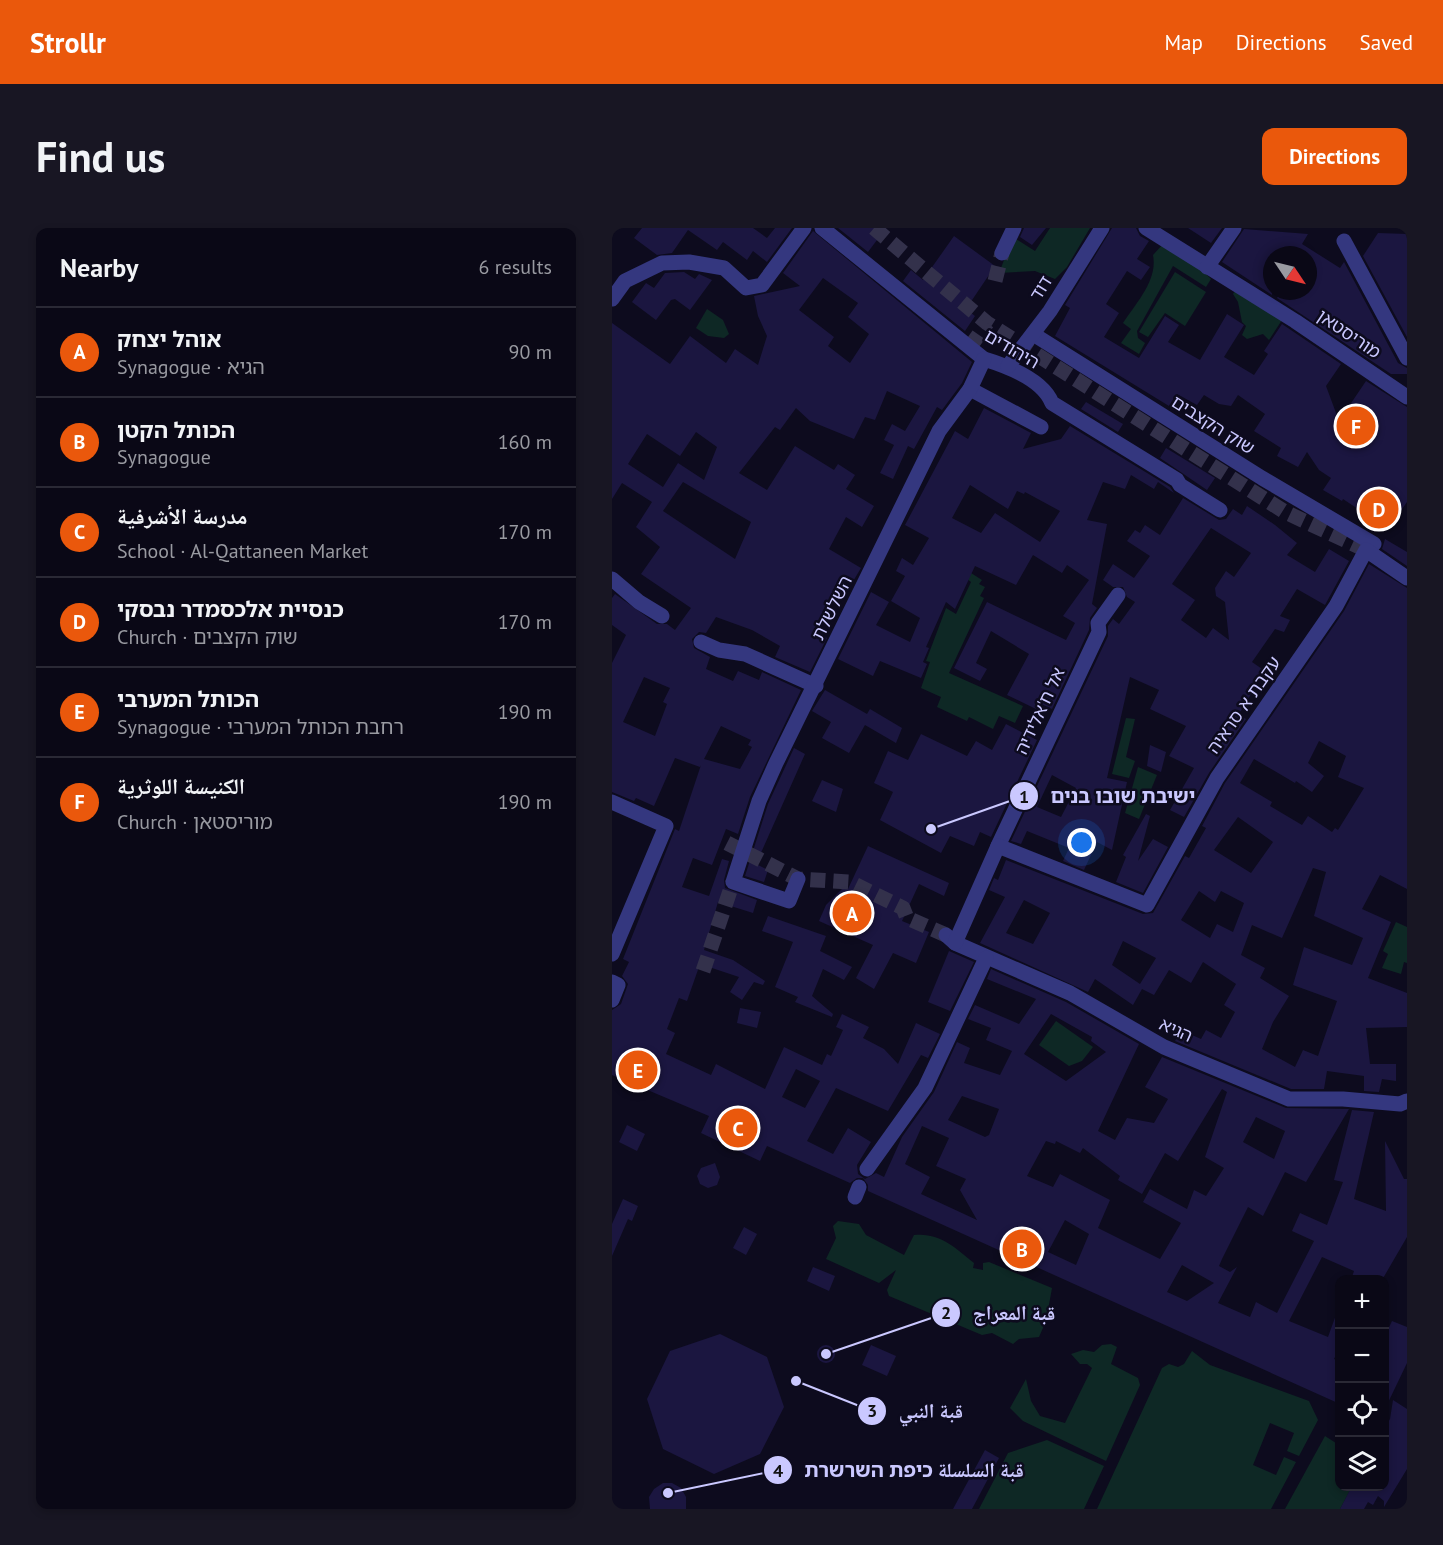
<!DOCTYPE html>
<html lang="en">
<head>
<meta charset="utf-8">
<style>
  body { margin:0; font-family:"PT Sans","Noto Naskh Arabic","Noto Sans Hebrew",sans-serif; background:#181623; color:#f1f3f6 }
  .controls { position:absolute; right:18px; bottom:18px; display:grid; overflow:hidden; border-radius:12px; box-shadow:0 3px 9px #0003 }
  .controls button { width:54px; height:54px; display:grid; place-items:center; padding:0; border:0; border-bottom:2px solid #2a2935; background:#0a0816; color:#f1f3f6; font:30px sans-serif }
  .compass { position:absolute; left:651px; top:18px; width:54px; height:54px; border-radius:50%; background:#0a0816; box-shadow:0 3px 9px #0003; rotate:125deg }
  .you { position:absolute; left:470px; top:615px; width:21px; height:21px; margin:-15px; border:4px solid #fff; border-radius:50%; background:#1a73e8; box-shadow:0 0 0 9px #1a73e833 }
  .badge { display:grid; place-items:center; width:39px; height:39px; border-radius:50%; background:#ea580c; color:#fff; font-size:20px; font-weight:700 }
  .pin { position:absolute; translate:-50% -50%; border:3px solid #fff; box-shadow:0 2px 6px #0006 }
  .list { margin:0; padding:0; list-style:none }
  h2 { display:flex; justify-content:space-between; align-items:center; height:78px; margin:0; padding:0 24px; font-size:26px }
  h2 small { font-size:20px; font-weight:400; color:#999aa1 }
  .list li { display:grid; grid-template-columns:39px 1fr auto; gap:18px; align-items:center; box-sizing:border-box; height:90px; padding:0 24px; border-top:2px solid #2a2935 }
  .list b { display:block; font-size:22px; white-space:nowrap }
  .list p { margin:0; font-size:20px; white-space:nowrap; color:#999aa1 }
  .list em { font-size:20px; font-style:normal; color:#999aa1 }
  .icon { flex:none; width:33px; height:33px; fill:none; stroke:currentColor; stroke-width:2; stroke-linecap:round; stroke-linejoin:round }
  .map { position:relative; flex:none; width:795px; height:1281px; overflow:hidden; border-radius:12px }
  header { display:flex; align-items:center; gap:36px; box-sizing:border-box; height:84px; padding:0 30px; background:#ea580c; color:#fff }
  header strong { font-size:28px }
  nav { display:flex; gap:33px; margin-inline-start:auto; font-size:21px }
  .intro { display:flex; align-items:center; justify-content:space-between; box-sizing:border-box; height:144px; padding:0 36px }
  h1 { margin:0; font-size:42px }
  .button { padding:15px 27px; border-radius:12px; background:#ea580c; color:#fff; font-size:21px; font-weight:700 }
  main { display:flex; gap:36px; padding:0 36px }
  aside { flex:1; background:#0a0816; border-radius:12px; box-shadow:0 3px 9px #0003 }
  .map>svg:first-child { display:block }
  .green { fill:#0e2825 }
  .building { fill:#1b1640; fill-rule:evenodd }
  .lines { fill:none; stroke-linecap:round; stroke-linejoin:round }
  .street-tunnel { stroke:#33314b; stroke-width:15; stroke-dasharray:15 8; stroke-linecap:butt }
  .street { stroke:#34377f; stroke-width:15 }
  .labels { text-anchor:middle; stroke-width:5; stroke-linejoin:round; paint-order:stroke }
  .street-label { font-size:18px; fill:#cac8ff; stroke:#0d0b1e }
  .leader { fill:none; stroke:#cac8ff; stroke-width:2 }
  .callout-dot { fill:#cac8ff; stroke:#0d0b1e; stroke-width:2 }
  .mark-label { font-size:18px; text-anchor:middle; font-weight:bold; fill:#111 }
  .callout-label { font-size:20px; text-anchor:middle; font-weight:bold; fill:#cac8ff; stroke:#0d0b1e; stroke-width:5; stroke-linejoin:round; paint-order:stroke }
</style>
</head>
<body>
<header>
<strong>Strollr</strong>
<nav><a>Map</a><a>Directions</a><a>Saved</a></nav>
</header>
<div class="intro"><h1>Find us</h1><a class="button">Directions</a></div>
<main>
<aside>
<h2>Nearby<small>6 results</small></h2>
<ul class="list">
<li><span class="badge">A</span><div><b>אוהל יצחק</b><p>Synagogue · הגיא</p></div><em>90 m</em></li>
<li><span class="badge">B</span><div><b>הכותל הקטן</b><p>Synagogue</p></div><em>160 m</em></li>
<li><span class="badge">C</span><div><b>مدرسة الأشرفية</b><p>School · Al-Qattaneen Market</p></div><em>170 m</em></li>
<li><span class="badge">D</span><div><b>כנסיית אלכסמדר נבסקי</b><p>Church · שוק הקצבים</p></div><em>170 m</em></li>
<li><span class="badge">E</span><div><b>הכותל המערבי</b><p>Synagogue · רחבת הכותל המערבי</p></div><em>190 m</em></li>
<li><span class="badge">F</span><div><b>الكنيسة اللوثرية</b><p>Church · מוריסטאן</p></div><em>190 m</em></li>
</ul>
</aside>
<div class="map">
<svg width="795" height="1281" viewBox="0 0 795 1281">
  <rect width="100%" height="100%" fill="#0d0b1e"/>
  <g class="green">
    <polygon points="438,0 478,0 455,39 443,51 423,43 387,45 401,9 423,23"/>
    <path d="M562,14l37,37 -5,8 -33,-21 -36,65 1,7 7,5 -6,11 -18,-11 10,-14 -8,-6c13,-20 35,-43 30,-68l10,-11z"/>
    <polygon points="563,44 594,64 573,98 553,85 536,109 527,104"/>
    <polygon points="624,61 670,92 657,112 651,106 635,111 630,107 634,98 630,94 626,74 621,66"/>
    <polygon points="95,81 111,92 117,106 112,110 96,108 84,100"/>
    <polygon points="359,345 370,352 367,356 373,359 368,368 372,370 337,445 411,478 403,495 387,488 381,501 357,489 355,493 325,479 329,469 309,460 318,434 314,433 334,380 344,386 359,354 355,351"/>
    <polygon points="514,490 523,491 514,529 523,533 517,550 500,546"/>
    <polygon points="526,539 545,547 527,591 513,585"/>
    <polygon points="784,694 795,699 795,735 792,734 789,746 770,740 776,726 771,723"/>
    <polygon points="444,793 481,819 470,833 457,838 427,817"/>
    <path d="M226,993l21,3 7,11 38,20 10,-20c25,-3 42,13 60,28l-1,5 10,2v-7l6,-1 63,26 -6,33 -7,16 -20,2 -6,5 -21,-11 -10,2 -93,-39 -2,-6 9,-20 -17,13 -53,-24 10,-21 -3,-12z"/>
    <polygon points="499,1116 505,1119 499,1136 526,1150 528,1157 494,1233 411,1193 398,1180 414,1151 419,1173 428,1188 453,1195 480,1140 475,1136 468,1136 459,1126 471,1122 482,1124 490,1117"/>
    <polygon points="580,1123 598,1137 697,1173 706,1192 687,1228 675,1223 682,1205 658,1195 641,1237 664,1247 672,1229 684,1234 659,1281 485,1281 550,1140 557,1136 566,1139 572,1136"/>
    <polygon points="713,1208 727,1217 728,1258 740,1259 728,1281 673,1281"/>
    <polygon points="435,1212 492,1238 472,1281 367,1281 396,1225"/>
  </g>
  <g class="building">
    <polygon points="30,0 141,0 155,10 163,0 180,0 155,34 141,23 135,32 111,14 105,22 76,2 60,25 45,27 22,10"/>
    <polygon points="226,0 274,0 256,24"/>
    <polygon points="412,0 434,0 420,17 408,9"/>
    <polygon points="500,0 524,0 528,8 537,13 525,31 538,39 529,52 515,43 494,76 507,85 492,109 527,130 553,88 567,97 556,114 588,132 615,86 632,97 612,129 642,147 656,126 652,123 670,96 729,136 714,158 727,193 754,153 795,179 795,274 776,301 731,271 730,273 711,262 719,250 707,242 695,224 686,239 665,228 669,220 642,203 653,186 626,167 619,178 607,176 592,167 585,177 565,166 557,178 443,108 458,80 453,77"/>
    <polygon points="576,0 610,0 599,15"/>
    <polygon points="632,1 696,6 690,16 728,40 732,34 786,135 795,140 795,146 779,146 665,70 669,63 696,63 696,27 660,27 660,67 610,34"/>
    <path d="M201,3l159,131 -10,21 -20,27 -5,-3 -23,42 -6,-3 -15,33 -13,-6 14,-28 -10,-5 8,-16 13,7 15,-25 -33,-15 -12,29 -10,-3 -11,22 -44,-18 -14,-13 -16,22 -5,-3 -36,46 28,17 28,-44 39,24 4,-6 17,11 -9,14 28,17 -12,21 -16,-10 -17,32 32,19 -9,15 -6,-3 -33,51 14,7 -17,34 -35,-15 5,-11 -28,-16 -36,-13 -10,16 -7,-1 -7,7 2,9 16,9 -4,12 27,12 5,-10 21,9 3,-8 39,18 -51,107 -12,37 -12,-5 -14,36 -19,-7 -11,29 27,9 13,-37 7,2 -5,19 1,8 32,12 -4,13 -35,-11 -14,48 29,10 32,21 -2,4 -9,-3 -12,18 -12,-8 9,-15 -39,-13 -13,37 -8,-3 -12,31 8,4 -9,21 45,21 5,-11 49,25 19,-42 38,18 5,-11 4,2 12,-26 -7,-3 6,-13 27,13 -6,11 21,11 14,15 18,-41 24,11 -12,24 -7,-3 -33,56 -52,-23 -29,53 26,13 15,-26 23,14 -14,23 1,9 7,5 11,-6 8,4 18,-40 32,-45 23,-50 13,6 -6,15 36,12 12,-24 -26,-11 5,-12 -23,-9 7,-14 44,19 17,-25 -49,-20 4,-10 75,33 73,42 -41,87 17,9 12,-22 27,5 14,-24 -23,-12 17,-30 124,51 63,1 -43,73 -21,-10 -22,44 -15,-9 -26,52 -3,7 11,6 7,-5 -19,36 32,14 6,-15 21,11 37,-72 -22,-10 8,-18 27,12 16,-43 -9,-2 18,-70 22,2 -20,87 32,12 -1,-70 19,38h3v58l-25,43h-31l3,-9 -32,-14 -33,64 39,16 9,-25h3v35l-6,12 6,2v43l-472,-213v-6l-5,-7h-6l-7,5 -83,-37 -7,15 -59,-28 8,-17 -97,-41v-65l9,-6 7,-20 -6,-8 7,-14 -6,-3 52,-130 4,2 22,-66 -1,2 -25,-9 -21,48 -18,-8 -2,3 -22,-9v-129l14,-28 -14,-10v-27l3,-4 42,30h10l8,6 16,-22 -50,-34 19,-27 -24,-20 16,-25 -30,-19 -10,16v-176l58,41 20,-28 36,27 9,-14 23,16 9,-29 -9,-20 -4,-20 46,-10 -17,-13zM211,50l35,25 -10,14 21,17 -19,29 -22,-17 6,-9 -35,-27zM84,204l21,15 -13,33 -26,-17 -15,24 -35,-23 19,-30 33,22zM71,254l68,40 -16,37 -72,-48zM32,449l26,11 -7,14 4,2 -12,32 -32,-14zM109,498l30,14 -3,5 4,2 -12,22 -36,-10zM439,786l41,23 -1,4 15,11 -40,29 -42,-27zM184,841l24,12 -15,27 -23,-11zM610,861l5,3 -22,65 19,11 -18,28 -12,-6 -7,19 -37,-20 -7,13 38,21 -21,36 -62,-31 12,-28 -50,-26 -7,13 -26,-11 19,-35 9,3 1,-3 24,12 3,-5 37,28 -2,4 24,14 23,-41 13,8zM350,868l37,13 -10,26 -4,2 -37,-17zM644,889l29,14 -11,28 -31,-17zM310,898l27,12 -13,28 30,13 -6,11 17,30 -56,-26 9,-17 -25,-13zM453,992l24,14 -13,31 -28,-13zM570,1037l32,18 -27,18 -20,-9z"/>
    <polygon points="766,5 795,6 795,109 751,28"/>
    <polygon points="342,8 383,38 354,81 363,88 353,103 291,53 299,42 311,52"/>
    <polygon points="72,44 83,51 87,46 100,52 78,82 63,71 59,72 44,92 20,74 34,55 42,60 53,45"/>
    <polygon points="474,174 511,196 506,204 469,181"/>
    <path d="M372,180l47,25 -8,16 38,-10 9,-13 100,61 4,6 -16,-11 -4,7 -23,-14 -6,14 -22,-7 -16,38 20,4 -15,80 5,4 -7,10 -1,12 -37,79 -13,-6 -3,6 -29,-14 22,-41 -38,-23 -15,32 11,6 -7,12 -26,-13 33,-66 79,38 9,-17 -12,-7 26,-36 -22,-15 -5,8 -29,-18 -17,30 -41,-19 -20,43 -9,-7 -20,45 3,1 -6,14 4,2 -6,14 -41,-17 -7,15 -35,-17 33,-67 18,10 -13,23 34,17 10,-24 -29,-17 14,-25 -9,-5 6,-13 11,7 16,-27 -24,-13 50,-94 13,8zM358,257l38,24 9,-18 7,3 1,-2 35,19 -20,31 -45,-29 -14,20 -29,-15z"/>
    <polygon points="554,220 603,250 595,262 548,230"/>
    <path d="M571,270l36,22 7,-1 7,-10 9,6 5,-9 28,19 22,18 -10,12 28,17 14,-23 20,12 -24,44 -28,-16 -17,27 10,4 -6,12 -9,-3 -23,33 13,9 -26,43 7,5 -37,54 -25,44 -14,-7 24,-42 -25,-12 17,-30 -36,-17 9,-19 -29,-13 -23,101 20,4 -15,68 -15,-8 -13,28 -21,-9 6,-13 -42,-17 -6,13 -10,-3 97,-205v-10l5,-7 6,5 16,-22 -8,-5 -4,-10h-10l-10,-7 10,-16 21,14 16,-22 -23,-15 8,-11 5,3 5,-8 15,10zM599,300l40,25 -17,24 -8,-6 -11,17 1,8 9,6 4,38 -16,-12 -7,10 -25,-18 14,-20 -23,-16zM440,547l24,13 -15,29 -24,-10z"/>
    <polygon points="773,311 795,324 795,338 770,321"/>
    <path d="M757,336l38,24v301l-27,-14 -18,34 29,13 -23,56 39,15v34l-41,1 4,36h26v17l-14,-2 -3,13 -15,-1v-15l-37,-5 -3,18h-33l-116,-48 6,-11 20,9 5,-9 15,8 14,-26 -11,-7 12,-21 -33,-22 -12,21 -22,-13 -15,25 -12,-6 -9,16 -38,-26 -7,13 -108,-49 25,-46 -16,-7 5,-12 4,2 8,-20 137,54 10,-1 32,-57 4,2 17,-30 -4,-2 23,-43 119,-172zM707,513l27,15 -8,21 26,11 -26,42 -3,-2 -3,4 -24,-16 -6,9 -32,-19 2,-4 -32,-19 14,-24 41,24 1,-2 16,11 12,-16 -16,-13zM626,589l35,25 -22,31 -37,-23zM701,640l13,4 -12,44 49,22 -11,27 -48,-18 -11,38 44,16 -19,55 -15,-6 -8,17 -33,-18 11,-27 16,-26 -29,-18 5,-10 -24,-13 11,-30 30,13zM587,663l16,11 6,-11 23,12 -11,29 -16,-8 -7,14 -29,-18zM412,672l26,13 -17,31 -27,-11zM511,713l33,17 -16,26 -28,-19z"/>
    <polygon points="213,462 255,486 258,481 290,500 284,515 253,497 237,525 210,510 219,494 200,483"/>
    <polygon points="394,496 425,512 379,609 368,604 362,618 338,608 329,625 268,592 281,564 262,555 276,523 296,532 309,506 355,528 364,513 380,522"/>
    <polygon points="538,517 554,524 549,544 535,538"/>
    <polygon points="182,520 193,526 144,636 156,642 152,654 133,648 156,576"/>
    <polygon points="210,552 231,561 224,584 200,573"/>
    <polygon points="534,586 538,588 526,633 541,611 556,619 531,665 504,654 514,629 511,627"/>
    <polygon points="256,618 337,655 332,668 307,656 290,693 317,704 304,735 281,725 262,761 244,750 261,717 207,693 214,677 232,659 236,661"/>
    <polygon points="156,688 214,708 208,723 240,739 232,752 211,741 200,768 221,786 220,789 183,774 186,769 163,759 181,714 150,703"/>
    <polygon points="337,723 362,734 338,783 316,774"/>
    <polygon points="128,780 149,784 145,800 125,795"/>
    <polygon points="15,897 33,906 25,923 7,914"/>
    <polygon points="103,935 108,949 105,957 96,960 88,956 85,948 89,940"/>
    <polygon points="11,971 26,978 20,993 16,991 0,1028 0,996"/>
    <polygon points="132,999 145,1006 134,1027 121,1020"/>
    <polygon points="201,1039 223,1048 217,1063 195,1053"/>
    <polygon points="780,1093 795,1099 795,1135 772,1183 772,1110"/>
    <polygon points="108,1106 155,1129 172,1179 148,1226 102,1246 51,1221 35,1171 58,1123"/>
    <circle cx="214" cy="1126" r="9"/>
    <polygon points="259,1117 284,1128 275,1148 250,1137"/>
    <polygon points="781,1172 795,1181 795,1241 772,1279 772,1273 766,1268 761,1277 756,1274 752,1281 728,1281 738,1262 732,1258 772,1258 772,1201 778,1191"/>
    <polygon points="373,1222 387,1230 360,1281 341,1281"/>
    <polygon points="51,1255 60,1255 69,1260 74,1269 74,1281 38,1281 37,1269 42,1261"/>
  </g>
  <g class="lines">
    <g class="street-tunnel">
      <polyline points="262,0 375,95 673,284 754,322"/>
      <polyline points="383,53 390,25"/>
      <polyline points="358,119 375,95"/>
      <polyline points="115,615 186,651 238,654 291,680 295,690 334,707"/>
      <polyline points="91,743 121,654"/>
    </g>
    <g class="street">
      <path d="M210,0l162,131c23,7 59,21 68,44l125,77 3,5 40,25"/>
      <polyline points="534,0 683,93 795,169"/>
      <polyline points="732,13 795,130"/>
      <polyline points="390,25 402,0"/>
      <polyline points="595,39 622,0"/>
      <polyline points="0,71 13,53 50,35 77,34 112,40 134,60 150,57 192,0"/>
      <polyline points="421,106 650,250 762,316"/>
      <polyline points="396,138 438,83 490,0"/>
      <polyline points="358,161 429,199"/>
      <polyline points="0,351 27,374 50,388"/>
      <polyline points="89,414 107,422 133,426 204,458"/>
      <polyline points="0,574 54,598 0,726"/>
      <polyline points="386,618 487,404 486,395 506,367"/>
      <polyline points="186,651 177,673 121,654 147,573 164,535 327,203 358,161 372,131"/>
      <polyline points="334,707 343,715 458,765 552,819 677,871 731,871 788,876 795,873"/>
      <polyline points="343,715 386,618 535,677 605,550 724,378 754,322 795,350"/>
      <polyline points="0,754 6,757 0,772"/>
      <polyline points="255,941 313,860 374,730"/>
      <polyline points="243,969 247,959"/>
    </g>
  </g>
  <g class="labels">
    <g class="street-label">
      <text transform="translate(429 60) rotate(-58)" y="6">דוד</text>
      <text transform="translate(737 106) rotate(34)" y="6">מוריסטאן</text>
      <text transform="translate(400 121) rotate(30)" y="6">היהודים</text>
      <text transform="translate(601 197) rotate(32)" y="6">שוק הקצבים</text>
      <text transform="translate(220 380) rotate(-64)" y="6">השלשלת</text>
      <text transform="translate(632 477) rotate(-55)" y="6">עקבת א סראיה</text>
      <text transform="translate(428 483) rotate(-65)" y="6">אל ח'אלידיה</text>
      <text transform="translate(564 802) rotate(24)" y="6">הגיא</text>
    </g>
  </g>
  <path class="leader" d="M319 601L412 568M214 1126L334 1085M184 1153L260 1183M56 1265L166 1242"/>
  <g class="callout-dot">
    <circle cx="319" cy="601" r="6"/>
    <circle cx="214" cy="1126" r="6"/>
    <circle cx="184" cy="1153" r="6"/>
    <circle cx="56" cy="1265" r="6"/>
    <circle cx="412" cy="568" r="15"/>
    <circle cx="334" cy="1085" r="15"/>
    <circle cx="260" cy="1183" r="15"/>
    <circle cx="166" cy="1242" r="15"/>
  </g>
  <g class="mark-label">
    <text x="412" y="575">1</text>
    <text x="334" y="1091">2</text>
    <text x="260" y="1189">3</text>
    <text x="166" y="1249">4</text>
  </g>
  <g class="callout-label">
    <text x="511" y="575">ישיבת שובו בנים</text>
    <text x="402" y="1092">قبة المعراج</text>
    <text x="319" y="1190">قبة النبي</text>
    <text x="302" y="1249">قبة السلسلة כיפת השרשרת</text>
  </g>
</svg>
<div class="controls">
<button>+</button>
<button>−</button>
<button><svg class="icon" aria-label="locate" viewBox="0 0 24 24"><circle cx="12" cy="12" r="6"/><path d="M12 2v4M12 18v4M2 12h4M18 12h4"/></svg></button>
<button><svg class="icon" aria-label="layers" viewBox="0 0 24 24"><path d="M12 4l9 5-9 5-9-5zM3 14l9 5 9-5"/></svg></button>
</div>
<svg class="compass" viewBox="-18 -18 36 36"><path d="M0-13l5 13h-10z" fill="#e53935"/><path d="M0 13l5-13h-10z" fill="#999aa1"/></svg>
<div class="you"></div>
<div class="pin badge" style="left:240px;top:685px">A</div>
<div class="pin badge" style="left:410px;top:1021px">B</div>
<div class="pin badge" style="left:126px;top:900px">C</div>
<div class="pin badge" style="left:767px;top:281px">D</div>
<div class="pin badge" style="left:26px;top:842px">E</div>
<div class="pin badge" style="left:744px;top:198px">F</div>
</div>
</main>
</body>
</html>
